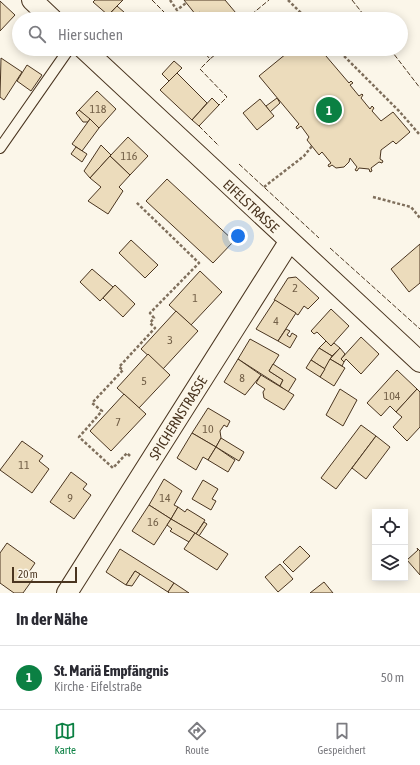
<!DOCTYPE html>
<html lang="de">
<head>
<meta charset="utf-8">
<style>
  body { margin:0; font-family:"Asap Condensed",sans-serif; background:#f7f7f7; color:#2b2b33 }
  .controls { position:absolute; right:12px; bottom:12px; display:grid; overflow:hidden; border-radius:0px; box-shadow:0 2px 10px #0003 }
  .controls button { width:36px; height:36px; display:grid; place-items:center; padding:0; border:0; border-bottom:1px solid #e1e1e2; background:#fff; color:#2b2b33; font:20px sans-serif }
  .scale { position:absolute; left:12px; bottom:10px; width:65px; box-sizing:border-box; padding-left:4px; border:2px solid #4a3520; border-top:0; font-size:11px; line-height:14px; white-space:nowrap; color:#4a3520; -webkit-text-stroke:3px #fbf6e9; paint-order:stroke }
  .you { position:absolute; left:238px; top:236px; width:14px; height:14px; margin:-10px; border:3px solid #fff; border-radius:50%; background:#1a73e8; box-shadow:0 0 0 6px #1a73e833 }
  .badge { display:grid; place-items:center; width:26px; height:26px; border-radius:50%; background:#0b8043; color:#fff; font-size:13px; font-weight:700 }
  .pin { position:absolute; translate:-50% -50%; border:2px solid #fff; box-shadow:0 1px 4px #0006 }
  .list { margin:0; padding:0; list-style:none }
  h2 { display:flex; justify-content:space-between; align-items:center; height:52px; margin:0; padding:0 16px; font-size:17px }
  h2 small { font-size:13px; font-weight:400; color:#7c7c81 }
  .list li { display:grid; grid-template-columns:26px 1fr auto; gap:12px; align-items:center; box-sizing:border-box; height:64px; padding:0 16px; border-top:1px solid #e1e1e2 }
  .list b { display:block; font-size:15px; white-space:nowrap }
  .list p { margin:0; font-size:13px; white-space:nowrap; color:#7c7c81 }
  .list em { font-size:13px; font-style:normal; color:#7c7c81 }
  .icon { flex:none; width:22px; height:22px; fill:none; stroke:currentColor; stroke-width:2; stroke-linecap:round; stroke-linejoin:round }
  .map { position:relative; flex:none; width:420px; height:593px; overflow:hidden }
  .search { position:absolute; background:#fff; box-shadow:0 2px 10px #0003; left:12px; right:12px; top:12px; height:44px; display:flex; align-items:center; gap:10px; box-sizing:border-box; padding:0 14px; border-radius:22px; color:#7c7c81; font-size:15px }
  .sheet { height:116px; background:#fff }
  nav { display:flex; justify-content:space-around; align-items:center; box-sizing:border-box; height:56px; border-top:1px solid #e1e1e2; background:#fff; font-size:11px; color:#7c7c81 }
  nav a { display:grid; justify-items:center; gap:2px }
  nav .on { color:#0b8043 }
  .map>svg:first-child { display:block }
  .building { fill:#ecdcbc; stroke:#4a3520 }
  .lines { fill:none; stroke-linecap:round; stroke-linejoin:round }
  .lane-casing { stroke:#4a3520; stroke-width:12 }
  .street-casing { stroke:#4a3520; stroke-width:22 }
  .path { stroke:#7f6f5c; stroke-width:2.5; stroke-dasharray:3 2; stroke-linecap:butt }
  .lane { stroke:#fbf6e9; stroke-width:10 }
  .street { stroke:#fbf6e9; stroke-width:20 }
  .fence { stroke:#4a3520; stroke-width:1; stroke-dasharray:5 2; stroke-linecap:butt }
  .labels { text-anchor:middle; stroke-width:3; stroke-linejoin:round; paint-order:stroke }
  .number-label { font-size:12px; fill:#725f47 }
  .street-label { font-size:14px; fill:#4a3520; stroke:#fbf6e9 }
</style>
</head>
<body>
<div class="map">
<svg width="420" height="593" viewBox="0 0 420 593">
  <rect width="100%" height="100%" fill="#fbf6e9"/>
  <g class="building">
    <polygon points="95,0 123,0 108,15 93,2"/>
    <polygon points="184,0 225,0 241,19 206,19 200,12 196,15"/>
    <polygon points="0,1 15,15 0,31"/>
    <polygon points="117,6 132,19 105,19"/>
    <polygon points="126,49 138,49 133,55"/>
    <polygon points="292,49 320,49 349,83 351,81 353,83 350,85 359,96 362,94 363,95 361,98 370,109 372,106 374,108 372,111 381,121 393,112 410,132 396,144 393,141 381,150 380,159 383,161 382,163 379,162 371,168 372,171 370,172 369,169 359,168 357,171 355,170 357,167 350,158 349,162 344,167 336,168 332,165 329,167 328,165 331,163 322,152 319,155 307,140 309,137 301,126 297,129 296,127 299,124 259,76"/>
    <polygon points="1,58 22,72 4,100 0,97"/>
    <polygon points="174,61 182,68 169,81 162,74"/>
    <polygon points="27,65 42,75 31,91 17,81"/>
    <polygon points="177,73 207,103 192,120 160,90"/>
    <polygon points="97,91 116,109 99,128 79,110"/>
    <polygon points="212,98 219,105 199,126 192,120"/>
    <polygon points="277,98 280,103 270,112 266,106"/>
    <polygon points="260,99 274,116 257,130 243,113"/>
    <polygon points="79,110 90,119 88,122 83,122 76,113"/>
    <polygon points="90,119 99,128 82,151 72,144"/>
    <polygon points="128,137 148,156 130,175 110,156"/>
    <polygon points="101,145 111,155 90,178 84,171"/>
    <polygon points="76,147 87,154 82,162 71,154"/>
    <polygon points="110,156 130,175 119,187 123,191 108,214 88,201 101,187 90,178"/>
    <polygon points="167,179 234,241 213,263 146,201"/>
    <polygon points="131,240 158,265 145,278 119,253"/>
    <polygon points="420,244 420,283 409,292 391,269"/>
    <polygon points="92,269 113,287 100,301 80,282"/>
    <polygon points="200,271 222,292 191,325 169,305"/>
    <polygon points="296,277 319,298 308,309 304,306 298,315 274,300 288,278"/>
    <polygon points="115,285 135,304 123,317 103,298"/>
    <polygon points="275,300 296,313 278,341 256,329"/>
    <polygon points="331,309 349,326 331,346 317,332 314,334 311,331"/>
    <polygon points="176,311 198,331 163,369 141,349"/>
    <polygon points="286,329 290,331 287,335 290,337 292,333 297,336 290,348 278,341"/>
    <polygon points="361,337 379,354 361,374 346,359 344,362 341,359"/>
    <polygon points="250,339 279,355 269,371 283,380 280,386 238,359"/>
    <polygon points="326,341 331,346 334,343 340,348 332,356 319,348"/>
    <polygon points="319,348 332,356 325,369 311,360"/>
    <polygon points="340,348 345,354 341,359 344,362 342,366 330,359"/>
    <polygon points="148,354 170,375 139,408 117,388"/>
    <polygon points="238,359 261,375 245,395 224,382"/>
    <polygon points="330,359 345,368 334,386 320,377"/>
    <polygon points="311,360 325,369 320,377 306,368"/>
    <polygon points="273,364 296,379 288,392 280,386 283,380 269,371"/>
    <polygon points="397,370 417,389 396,412 390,406 381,416 367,403"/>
    <polygon points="261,375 294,395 284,410 264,398 263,392 265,389 256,383"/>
    <polygon points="340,389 357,400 343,426 326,415"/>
    <polygon points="417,389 420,392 420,427 407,441 393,427 402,417 396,412"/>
    <polygon points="124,394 146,414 111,451 90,431"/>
    <polygon points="208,408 230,421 227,427 224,425 220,431 221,438 216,447 192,433"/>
    <polygon points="361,425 376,436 336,489 321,478"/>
    <polygon points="192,433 216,447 208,460 203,457 196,470 177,458"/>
    <polygon points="376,436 390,447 366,479 352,468"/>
    <polygon points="221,438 244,452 239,461 216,447"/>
    <polygon points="22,441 43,456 39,461 49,469 32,493 0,470"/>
    <polygon points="216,447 235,460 228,472 208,460"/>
    <polygon points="71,472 87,484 83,489 91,495 74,519 50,502"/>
    <polygon points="164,479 182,491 174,505 178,507 171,519 149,505"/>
    <polygon points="203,480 218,489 212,499 216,501 211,510 192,499"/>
    <polygon points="149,505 171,519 154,545 132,531"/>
    <polygon points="178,507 185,512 187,509 205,520 196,534 171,519"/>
    <polygon points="171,519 195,533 189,542 170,531 172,529 167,525"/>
    <polygon points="204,522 207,524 199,536 196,534"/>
    <polygon points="195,533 228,554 217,570 184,549"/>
    <polygon points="7,543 35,563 27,575 33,579 23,593 14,593 0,583 0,553"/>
    <polygon points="300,546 310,556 293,572 283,562"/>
    <polygon points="417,548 420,551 420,575 407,560 418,550"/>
    <polygon points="120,549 174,583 168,592 135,571 126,585 106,572"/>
    <polygon points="280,564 293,579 278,592 265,577"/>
    <polygon points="135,571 140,574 132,586 126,585"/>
    <polygon points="324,582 333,593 310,593"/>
    <polygon points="174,583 189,593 169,593 168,592"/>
  </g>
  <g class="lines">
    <defs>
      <polyline id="lane" points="0,148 69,49"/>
      <g id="street">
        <polyline points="32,0 52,19"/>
        <polyline points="84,49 420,362"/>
        <polyline points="67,593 289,242"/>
      </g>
    </defs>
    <use href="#lane" class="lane-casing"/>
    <use href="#street" class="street-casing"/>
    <g class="path">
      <polyline points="170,0 177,10 186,3"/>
      <polyline points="288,0 307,19"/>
      <polyline points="337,49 399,111 420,135"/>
      <polyline points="264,187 304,156 312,146"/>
      <polyline points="373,197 411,207 420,218"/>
      <polyline points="130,456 127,453 113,468 79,437 102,411 92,403 123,370 119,367 155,328 150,323 154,318 150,313 199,263 136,202"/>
    </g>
    <use href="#lane" class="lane"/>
    <use href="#street" class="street"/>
    <g class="fence">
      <polyline points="152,0 171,19"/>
      <polyline points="352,0 367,19"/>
      <polyline points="246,19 269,0"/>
      <polyline points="201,49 210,59 222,49"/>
      <polyline points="390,49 420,88"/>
      <polyline points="210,59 200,69 227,97 219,105"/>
      <polyline points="199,126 219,146"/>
      <polyline points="239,164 319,238"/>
      <polyline points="330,248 420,329"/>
    </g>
  </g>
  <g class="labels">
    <g class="number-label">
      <text x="98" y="113">118</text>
      <text x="129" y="160">116</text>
      <text x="295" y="292">2</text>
      <text x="195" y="302">1</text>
      <text x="276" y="325">4</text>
      <text x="170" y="344">3</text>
      <text x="242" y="382">8</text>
      <text x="144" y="385">5</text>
      <text x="392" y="400">104</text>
      <text x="118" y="426">7</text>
      <text x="208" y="433">10</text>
      <text x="24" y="469">11</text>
      <text x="70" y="502">9</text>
      <text x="165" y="502">14</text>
      <text x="153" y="526">16</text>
    </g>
    <g class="street-label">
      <text transform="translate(251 206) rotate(43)" y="5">EIFELSTRASSE</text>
      <text transform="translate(178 418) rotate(-58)" y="5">SPICHERNSTRASSE</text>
    </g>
  </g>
</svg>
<div class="controls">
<button><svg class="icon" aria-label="locate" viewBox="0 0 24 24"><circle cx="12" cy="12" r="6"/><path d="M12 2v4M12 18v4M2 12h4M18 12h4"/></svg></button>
<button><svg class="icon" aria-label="layers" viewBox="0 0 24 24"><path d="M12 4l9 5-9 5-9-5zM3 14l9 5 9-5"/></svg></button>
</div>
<div class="scale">20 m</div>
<div class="you"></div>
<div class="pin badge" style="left:329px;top:110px">1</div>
<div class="search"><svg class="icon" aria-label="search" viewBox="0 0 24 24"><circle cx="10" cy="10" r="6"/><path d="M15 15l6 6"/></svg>Hier suchen</div>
</div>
<section class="sheet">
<h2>In der Nähe<small></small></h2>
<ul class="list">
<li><span class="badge">1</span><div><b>St. Mariä Empfängnis</b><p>Kirche · Eifelstraße</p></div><em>50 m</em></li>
</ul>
</section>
<nav>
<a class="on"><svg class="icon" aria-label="map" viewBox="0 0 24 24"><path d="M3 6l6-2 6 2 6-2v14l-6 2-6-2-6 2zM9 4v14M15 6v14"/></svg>Karte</a>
<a><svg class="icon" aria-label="directions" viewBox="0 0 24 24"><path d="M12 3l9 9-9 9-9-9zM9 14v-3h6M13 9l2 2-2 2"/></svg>Route</a>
<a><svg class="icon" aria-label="saved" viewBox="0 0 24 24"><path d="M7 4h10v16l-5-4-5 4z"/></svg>Gespeichert</a>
</nav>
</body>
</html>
